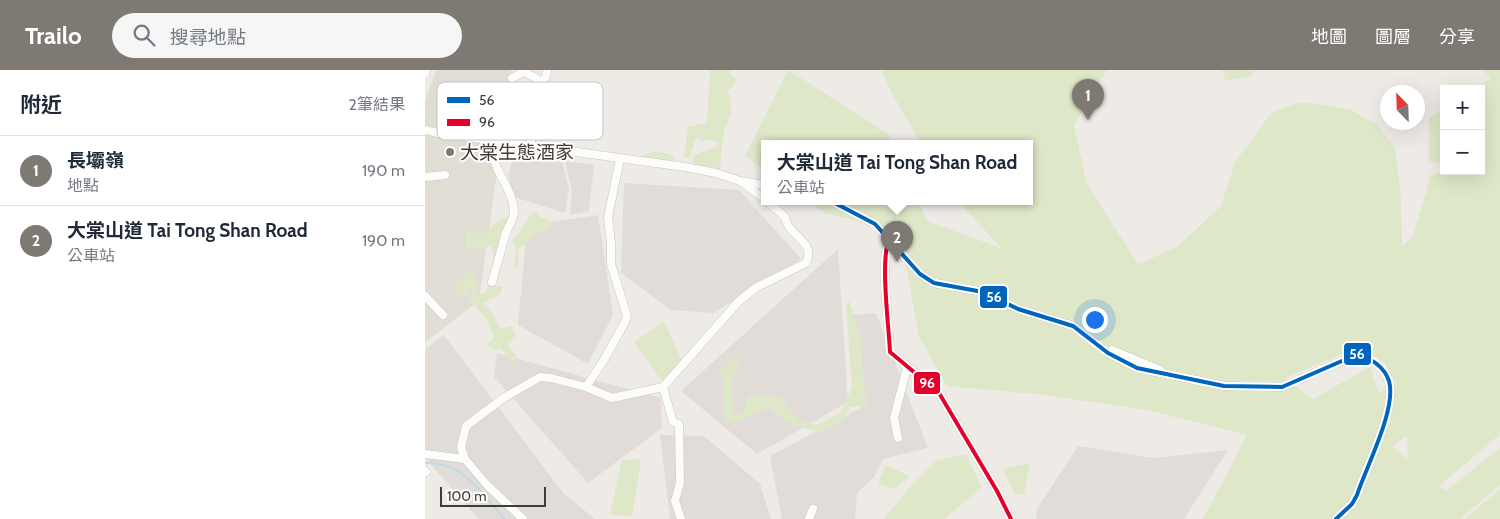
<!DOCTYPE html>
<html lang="zh-TW">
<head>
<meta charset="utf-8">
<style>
  body { margin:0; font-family:Cabin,"Noto Sans TC",sans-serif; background:#f6f6f7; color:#1f2937 }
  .controls { position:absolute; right:15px; top:15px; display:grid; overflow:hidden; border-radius:0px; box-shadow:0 5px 20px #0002 }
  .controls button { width:45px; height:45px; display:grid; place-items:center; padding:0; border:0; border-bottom:1px solid #e0e1e3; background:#fff; color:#1f2937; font:25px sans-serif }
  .compass { position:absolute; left:955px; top:15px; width:45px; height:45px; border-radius:50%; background:#fff; box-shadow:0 5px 20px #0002; rotate:337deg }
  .scale { position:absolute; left:15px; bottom:12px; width:106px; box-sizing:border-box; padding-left:5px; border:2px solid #423b34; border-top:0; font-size:14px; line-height:18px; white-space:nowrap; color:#423b34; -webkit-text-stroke:4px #fff; paint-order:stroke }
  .you { position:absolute; left:669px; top:249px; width:18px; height:18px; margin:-12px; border:4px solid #fff; border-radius:50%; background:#1a73e8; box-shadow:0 0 0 8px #1a73e833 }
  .badge { display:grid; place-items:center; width:32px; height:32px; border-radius:50%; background:#7e7973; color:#fff; font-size:16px; font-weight:700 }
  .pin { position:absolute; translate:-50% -41px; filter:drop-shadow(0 1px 2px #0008) }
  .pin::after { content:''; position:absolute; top:26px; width:18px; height:15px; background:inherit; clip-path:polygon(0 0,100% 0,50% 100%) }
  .popup { position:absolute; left:336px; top:70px; width:272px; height:65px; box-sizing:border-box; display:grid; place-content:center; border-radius:0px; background:#fff; filter:drop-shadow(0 1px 4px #0005); font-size:16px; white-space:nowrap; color:#747a83 }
  .popup b { font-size:19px; color:#1f2937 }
  .popup::after { content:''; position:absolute; left:50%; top:100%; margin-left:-10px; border:10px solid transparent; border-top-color:#fff }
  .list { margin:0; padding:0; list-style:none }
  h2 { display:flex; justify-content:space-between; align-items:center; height:65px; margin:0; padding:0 20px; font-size:21px }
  h2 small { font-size:16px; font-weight:400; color:#747a83 }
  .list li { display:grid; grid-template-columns:32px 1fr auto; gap:15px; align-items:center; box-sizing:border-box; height:70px; padding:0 20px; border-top:1px solid #e0e1e3 }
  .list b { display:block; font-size:19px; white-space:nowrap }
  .list p { margin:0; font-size:16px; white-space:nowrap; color:#747a83 }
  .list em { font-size:16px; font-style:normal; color:#747a83 }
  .icon { flex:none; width:28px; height:28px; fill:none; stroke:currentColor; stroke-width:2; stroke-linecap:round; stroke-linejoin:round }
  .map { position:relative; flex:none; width:1075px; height:449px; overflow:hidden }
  header { display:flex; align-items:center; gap:30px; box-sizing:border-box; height:70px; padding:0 25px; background:#7e7973; color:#fff }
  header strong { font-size:24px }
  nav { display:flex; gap:28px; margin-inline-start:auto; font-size:18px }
  .search { width:350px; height:45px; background:#f6f6f7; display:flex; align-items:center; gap:12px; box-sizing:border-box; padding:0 18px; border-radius:28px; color:#747a83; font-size:19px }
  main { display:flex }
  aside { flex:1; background:#fff }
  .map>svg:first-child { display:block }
  .residential { fill:#e1dcd4 }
  .industrial { fill:#e1dcd8 }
  .green { fill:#dee7c8; fill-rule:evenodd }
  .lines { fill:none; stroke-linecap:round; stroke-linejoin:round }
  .stream { stroke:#badcea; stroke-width:2 }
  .minor-casing { stroke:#cac7c3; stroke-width:9 }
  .minor { stroke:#fcfcfb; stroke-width:8 }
  .bus-1-casing { stroke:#fff; stroke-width:8 }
  .bus-2-casing { stroke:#fff; stroke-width:8 }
  .bus-1 { stroke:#0065bd; stroke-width:4 }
  .bus-2 { stroke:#e4002b; stroke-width:4 }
  .poi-dot { fill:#7e7973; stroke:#fff; stroke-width:2 }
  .labels { text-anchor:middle; stroke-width:4; stroke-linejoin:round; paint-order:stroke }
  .poi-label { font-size:19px; fill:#423b34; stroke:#fff; text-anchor:start }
  .key { fill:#fff; stroke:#c6c4c2; stroke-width:1 }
  .key-label { font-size:14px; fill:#423b34 }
  .line-badge { stroke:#fff; stroke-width:2 }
  .badge-label { font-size:14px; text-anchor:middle; font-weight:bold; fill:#fff }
</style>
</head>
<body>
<header>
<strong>Trailo</strong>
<div class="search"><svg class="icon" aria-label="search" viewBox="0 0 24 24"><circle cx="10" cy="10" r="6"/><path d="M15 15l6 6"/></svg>搜尋地點</div>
<nav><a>地圖</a><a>圖層</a><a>分享</a></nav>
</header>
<main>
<aside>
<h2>附近<small>2筆結果</small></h2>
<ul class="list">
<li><span class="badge">1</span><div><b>長壩嶺</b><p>地點</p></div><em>190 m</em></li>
<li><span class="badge">2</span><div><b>大棠山道 Tai Tong Shan Road</b><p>公車站</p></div><em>190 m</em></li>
</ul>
</aside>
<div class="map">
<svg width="1075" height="449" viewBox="0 0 1075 449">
  <rect width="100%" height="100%" fill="#eeebe7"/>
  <polygon class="residential" points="11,0 86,0 54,231 0,272 0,31"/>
  <g class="industrial">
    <polygon points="89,85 137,92 144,118 140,143 89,127 83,105"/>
    <polygon points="140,91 169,95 164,141 145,145 147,120"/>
    <polygon points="199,113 314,120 376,189 288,243 246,240 196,203"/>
    <polygon points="173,145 188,245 163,294 93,255 102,156"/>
    <polygon points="413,179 423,332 332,384 256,321"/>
    <polygon points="451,243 503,378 458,389 449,407 432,423 430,449 357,449 345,386 437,337 426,245"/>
    <polygon points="19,265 139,424 170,449 54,449 0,388 0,279"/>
    <polygon points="72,283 236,328 237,358 163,413 69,307"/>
    <polygon points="235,365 279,366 335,414 346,449 245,449"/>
    <polygon points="653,376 729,388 803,380 759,449 611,449 612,439"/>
  </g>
  <g class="green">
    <path d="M285,0h20l1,6 6,3 -9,13c9,20 -3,28 -5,47 -2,10 -2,21 -3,32l-14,-5h-13l1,-11 24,-9 -1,-5 -17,-1 -4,-3 -7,22 -5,-1 4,-31 19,-4z"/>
    <polygon points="363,0 462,63 467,73 340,73 339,100 320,86"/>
    <path d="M457,0h225l-33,55 13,59 51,80 39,-17 44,-41 14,-44 37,-50 29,-10 49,7 27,16 18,22 6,53 1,47 11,-11 18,-60 13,-6 37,1v-82h-7l17,-11 -10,-8h19v362l-1,3 -60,51 7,5 54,-43v37l-40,34h-257l44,-84 -105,-26 -106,-15 -89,-8 -28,-49 -19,-106 -75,-18 -17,-12h110l9,20 74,27 -43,-47h71v-58h-108l-31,-53zM920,283h25l15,10 11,20 -17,10 -9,-26 -57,32 -28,-21zM982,366l1,23h-1l-15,-13z"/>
    <polygon points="797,0 830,0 827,6 801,11"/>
    <polygon points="1019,38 1019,94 1004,91 1004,48"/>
    <polygon points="232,81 247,85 250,89 231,92 214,87"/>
    <path d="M110,141l6,7 8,1v9l-13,7 -18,15 1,16 -5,2 2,-17 -4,-12c14,-9 11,-20 23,-28z"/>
    <polygon points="83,146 85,147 82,156 80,154 75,165 78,166 69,189 66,176 41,179 40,161 59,164 72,152"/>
    <polygon points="47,197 49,211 53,215 50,226 61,223 65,212 69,213 66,216 79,216 73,227 67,228 58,234 66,241 75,259 87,256 91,267 82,274 92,286 88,295 76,278 68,280 62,275 69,267 61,249 44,229 49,219 43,219 42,224 32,227 31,214"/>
    <polygon points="424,231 435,264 441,336 425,337 416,352 396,363 366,354 343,338 311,352 300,353 298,309 294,301 311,287 315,297 306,307 308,346 319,342 323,325 354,327 374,350 392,355 416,342 427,317 421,235"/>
    <polygon points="239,251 257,291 248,304 236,310 209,272"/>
    <polygon points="541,384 557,417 519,449 459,449 484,418 512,390"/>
    <polygon points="216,389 207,447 185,444 197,390"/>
    <polygon points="605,393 599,424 589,424 578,399"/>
    <polygon points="460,395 485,406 470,419 453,414"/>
    <polygon points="1075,419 1075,449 1040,449"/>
  </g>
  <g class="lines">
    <path class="stream" d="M0,393c38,-2 57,30 79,56"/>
    <defs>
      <g id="minor">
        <path d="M98,2c10,4 26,11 22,25 -2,5 -8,7 -9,13 -3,11 -4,24 -6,36"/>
        <polyline points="0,4 1,0"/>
        <polyline points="87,8 98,2 99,0"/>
        <polyline points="116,12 121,7 122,0"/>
        <polyline points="0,60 13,63 260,97 291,103 315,111 340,115"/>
        <polyline points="0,107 20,105"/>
        <polyline points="317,112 340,129"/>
        <path d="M406,131l44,23 45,50 14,9 49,9 35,17 55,17 35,27 29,15 87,18 58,1 76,-33c13,5 26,12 31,27 8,28 -23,86 -32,114l-5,9 -16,15"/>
        <path d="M464,170c-9,19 0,88 1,112l49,41 58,98 14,28"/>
        <path d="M67,212c5,-16 9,-33 14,-49 3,-8 8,-14 8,-22 -1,-25 -25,-42 -22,-71"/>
        <polyline points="0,226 18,245"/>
        <polyline points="687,280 735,300"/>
        <polyline points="161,317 179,290 200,252 202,246 186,194 186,173 183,147 195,89"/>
        <polyline points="238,317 248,352 254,354 255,413 250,431 256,449"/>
        <polyline points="473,368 469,348 482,298"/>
        <polyline points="0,384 40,389"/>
        <polyline points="0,401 1,402"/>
        <path d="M98,449l-35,-33 -23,-27 -4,-12 5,-21 39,-29 35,-20 11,1 35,9 26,11 51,-11 76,-86 18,-14 49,-24c11,-22 -18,-26 -21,-46l-18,-16"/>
        <polyline points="384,449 388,439"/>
      </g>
    </defs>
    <use href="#minor" class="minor-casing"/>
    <use href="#minor" class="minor"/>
    <defs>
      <path id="bus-1" d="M406,131l44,23 45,50 14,9 49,9 35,17 55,17 35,27 29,15 87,18 58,1 76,-33c13,5 26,12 31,27 8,28 -23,86 -32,114l-5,9 -16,15"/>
      <path id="bus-2" d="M464,170c-9,19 0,88 1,112l49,41 58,98 14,28"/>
    </defs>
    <use href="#bus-1" class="bus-1-casing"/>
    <use href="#bus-2" class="bus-2-casing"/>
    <use href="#bus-1" class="bus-1"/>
    <use href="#bus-2" class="bus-2"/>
  </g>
  <circle class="poi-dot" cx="25" cy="82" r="5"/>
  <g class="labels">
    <g class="poi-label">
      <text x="35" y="89">大棠生態酒家</text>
    </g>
  </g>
  <rect x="12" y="12" width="166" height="58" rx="8" class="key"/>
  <rect x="22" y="27" width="23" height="6" fill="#0065bd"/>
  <rect x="22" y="49" width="23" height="7" fill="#e4002b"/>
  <g class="key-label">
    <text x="54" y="35">56</text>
    <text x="54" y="57">96</text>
  </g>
  <g class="line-badge">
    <rect x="554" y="215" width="29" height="24" rx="5" fill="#0065bd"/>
    <rect x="918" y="272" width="29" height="24" rx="5" fill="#0065bd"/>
    <rect x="488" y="301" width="28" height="24" rx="5" fill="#e4002b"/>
  </g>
  <g class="badge-label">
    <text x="569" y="232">56</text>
    <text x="932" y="289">56</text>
    <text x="502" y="318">96</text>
  </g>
</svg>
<div class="controls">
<button>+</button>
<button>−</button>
</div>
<svg class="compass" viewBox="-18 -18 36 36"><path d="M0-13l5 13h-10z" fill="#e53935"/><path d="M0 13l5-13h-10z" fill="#747a83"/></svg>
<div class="scale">100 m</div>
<div class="you"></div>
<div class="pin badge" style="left:663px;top:50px">1</div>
<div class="pin badge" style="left:472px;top:192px">2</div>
<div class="popup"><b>大棠山道 Tai Tong Shan Road</b>公車站</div>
</div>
</main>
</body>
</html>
